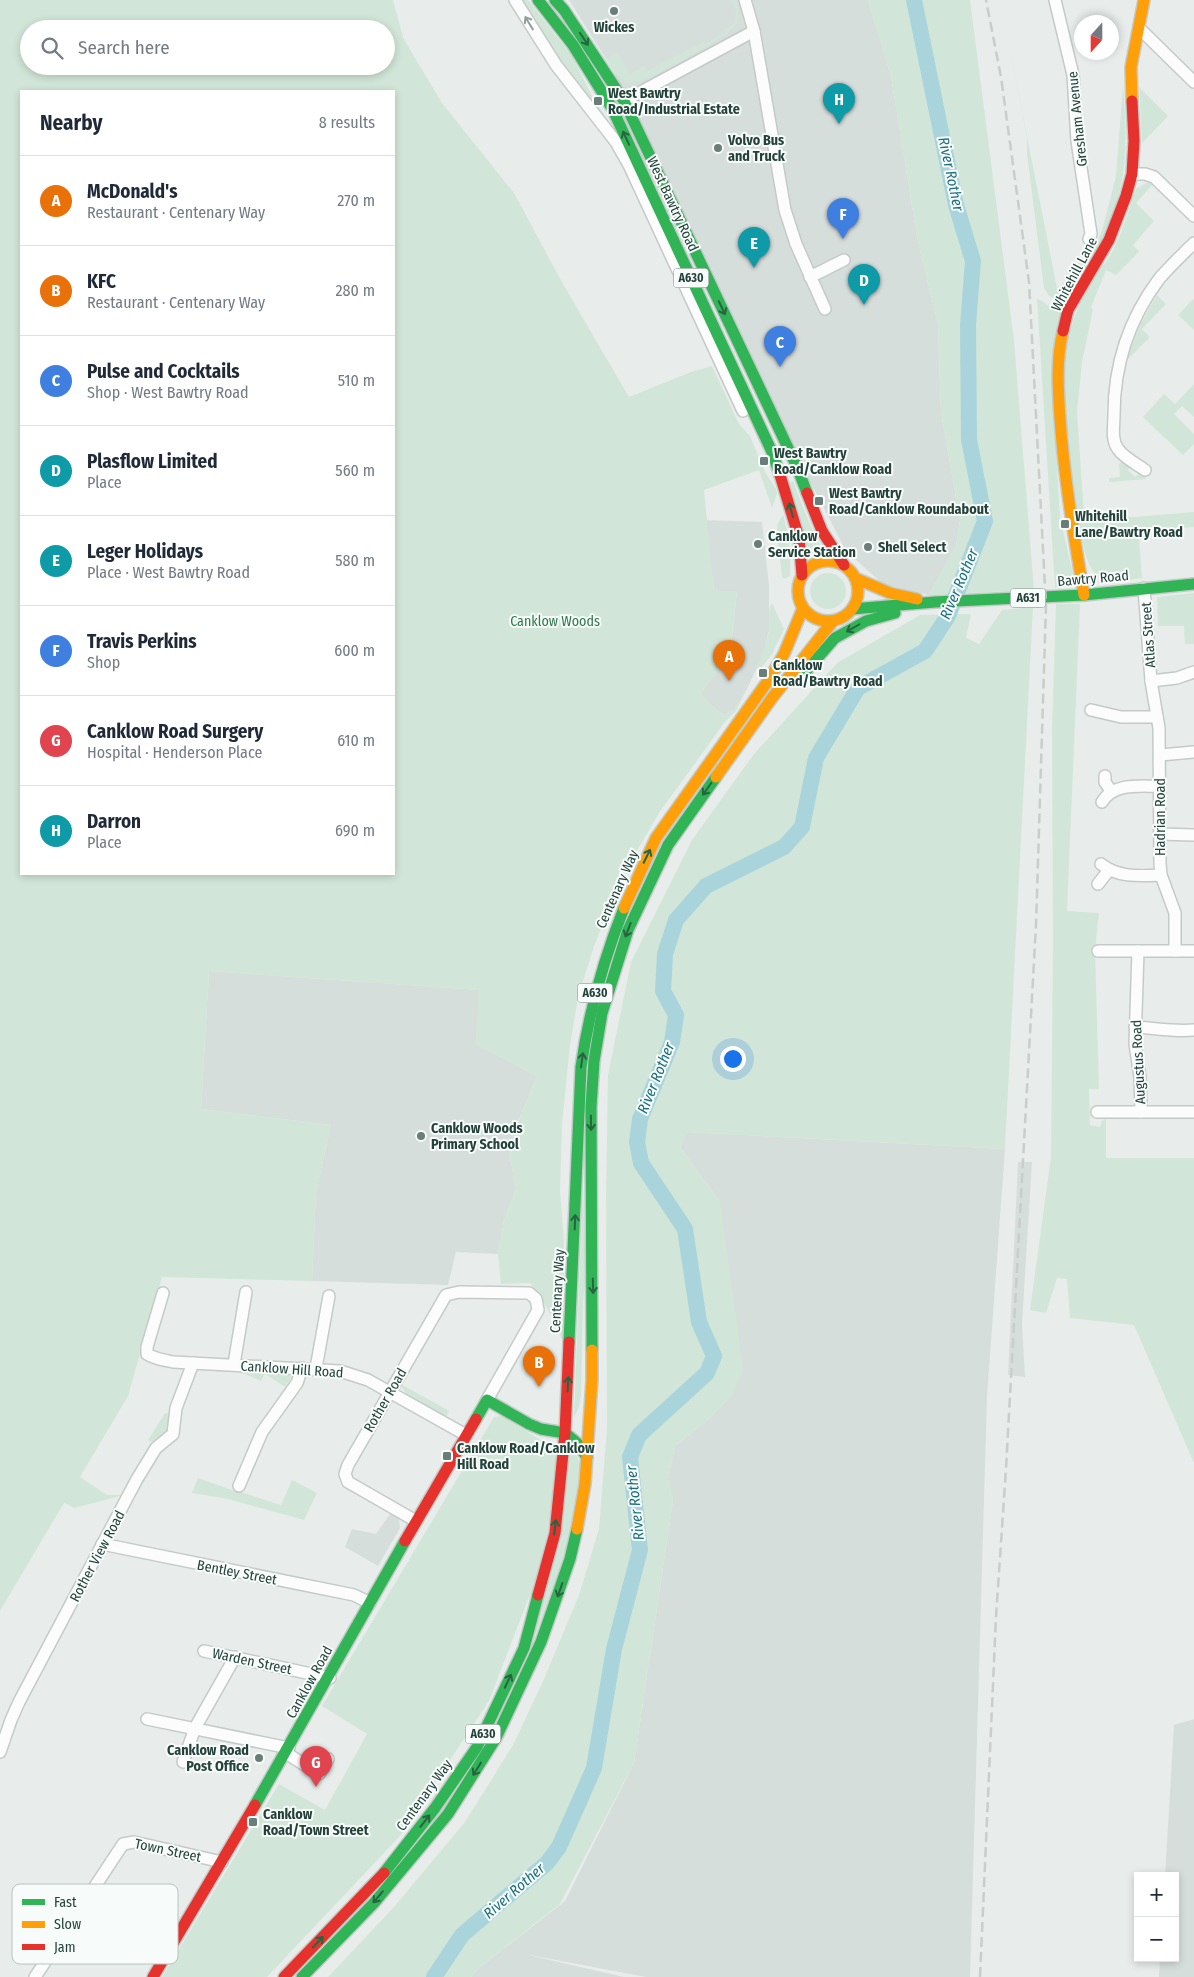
<!DOCTYPE html>
<html lang="en">
<head>
<meta charset="utf-8">
<style>
  body { margin:0; font-family:"Fira Sans Condensed",sans-serif; background:#f2f2f3; color:#1f2937 }
  .controls { position:absolute; right:15px; bottom:15px; display:grid; overflow:hidden; border-radius:0px; box-shadow:0 2px 8px #0003 }
  .controls button { width:45px; height:45px; display:grid; place-items:center; padding:0; border:0; border-bottom:1px solid #e0e1e3; background:#fff; color:#1f2937; font:25px sans-serif }
  .compass { position:absolute; left:1074px; top:15px; width:45px; height:45px; border-radius:50%; background:#fff; box-shadow:0 2px 8px #0003; rotate:201deg }
  .you { position:absolute; left:732px; top:1058px; width:18px; height:18px; margin:-12px; border:4px solid #fff; border-radius:50%; background:#1a73e8; box-shadow:0 0 0 8px #1a73e833 }
  .badge { display:grid; place-items:center; width:32px; height:32px; border-radius:50%; background:#697e78; color:#fff; font-size:16px; font-weight:700 }
  .pin { position:absolute; translate:-50% -41px; filter:drop-shadow(0 1px 2px #0008) }
  .pin::after { content:''; position:absolute; top:26px; width:18px; height:15px; background:inherit; clip-path:polygon(0 0,100% 0,50% 100%) }
  .list { margin:0; padding:0; list-style:none }
  h2 { display:flex; justify-content:space-between; align-items:center; height:65px; margin:0; padding:0 20px; font-size:21px }
  h2 small { font-size:16px; font-weight:400; color:#747a83 }
  .list li { display:grid; grid-template-columns:32px 1fr auto; gap:15px; align-items:center; box-sizing:border-box; height:90px; padding:0 20px; border-top:1px solid #e0e1e3 }
  .list b { display:block; font-size:19px; white-space:nowrap }
  .list p { margin:0; font-size:16px; white-space:nowrap; color:#747a83 }
  .list em { font-size:16px; font-style:normal; color:#747a83 }
  .icon { flex:none; width:28px; height:28px; fill:none; stroke:currentColor; stroke-width:2; stroke-linecap:round; stroke-linejoin:round }
  .map { position:relative; flex:none; width:1194px; height:1977px; overflow:hidden }
  .search { position:absolute; background:#fff; box-shadow:0 2px 8px #0003; left:20px; top:20px; width:375px; height:55px; display:flex; align-items:center; gap:12px; box-sizing:border-box; padding:0 18px; border-radius:28px; color:#747a83; font-size:19px }
  .panel { position:absolute; background:#fff; box-shadow:0 2px 8px #0003; left:20px; top:90px; width:375px; height:785px; border-radius:0px }
  .map>svg:first-child { display:block }
  .built { fill:#d6dedb }
  .green { fill:#d1e6d8; fill-rule:evenodd }
  .lines { fill:none; stroke-linecap:round; stroke-linejoin:round }
  .river { stroke:#a9d4db; stroke-width:16 }
  .street-casing { stroke:#c5cac8; stroke-width:14 }
  .fast-casing { stroke:#c3cbc8; stroke-width:14 }
  .slow-casing { stroke:#c3cbc8; stroke-width:14 }
  .jam-casing { stroke:#c3cbc8; stroke-width:14 }
  .street { stroke:#fcfcfc; stroke-width:11 }
  .fast { stroke:#30b455; stroke-width:11 }
  .slow { stroke:#ff9f0a; stroke-width:11 }
  .jam { stroke:#e5322d; stroke-width:11 }
  .rail { stroke:#c9cdcc; stroke-width:2.5; stroke-dasharray:10 5; stroke-linecap:butt }
  .oneway { stroke:#909f9b }
  .oneway2 { stroke:#286442 }
  .poi-dot { fill:#697e78; stroke:#f7fbf9; stroke-width:2 }
  .labels { text-anchor:middle; stroke-width:4; stroke-linejoin:round; paint-order:stroke }
  .shield { fill:#f7fbf9; stroke:#637a73; stroke-width:1 }
  .shield-label { font-size:12px; font-weight:bold; fill:#24423a }
  .poi-label { font-size:14px; font-weight:bold; fill:#24423a; stroke:#f7fbf9; text-anchor:start }
  .street-label { font-size:14px; fill:#24423a; stroke:#f7fbf9 }
  .park-label { font-size:14px; fill:#2d7a4b; stroke:#f7fbf9 }
  .water-label { font-size:15px; font-style:italic; fill:#1c6f80; stroke:#f7fbf9 }
  .key { fill:#f7fbf9; stroke:#b8c4c0; stroke-width:1 }
  .key-label { font-size:14px; fill:#24423a }
</style>
</head>
<body>
<div class="map">
<svg width="1194" height="1977" viewBox="0 0 1194 1977">
  <rect width="100%" height="100%" fill="#e8edeb"/>
  <g class="built">
    <polygon points="569,0 868,0 891,76 917,237 938,324 941,412 960,520 956,546 929,595 883,584 846,551 798,458 614,72"/>
    <polygon points="705,520 762,522 769,586 769,630 764,652 748,687 735,709 725,715 717,711 700,694 730,654 737,591 714,591"/>
    <polygon points="209,971 480,990 476,1044 537,1076 508,1147 516,1188 504,1221 498,1254 456,1252 448,1285 312,1281 316,1192 331,1125 201,1109"/>
    <polygon points="687,1132 1005,1149 987,1397 970,1977 646,1977 524,1954 624,1977 471,1977 479,1968 565,1901 634,1763 673,1500 668,1479 675,1446 709,1419 720,1202 680,1147"/>
    <polygon points="1018,1162 1032,1162 1022,1324 1025,1377 1008,1375"/>
    <polygon points="390,1514 399,1519 400,1528 378,1566 345,1547 352,1529 376,1534"/>
    <polygon points="1194,1719 1194,1977 1159,1977 1160,1958 1175,1958 1175,1876 1165,1876 1174,1725"/>
  </g>
  <g class="green">
    <path d="M0,0h393l10,37 9,16 30,50 72,90 49,91 66,113 62,-25 21,-6 27,58 11,12 15,36 11,17 1,5 -5,14 -13,-38 -55,20 10,101h23l-7,63 -30,40 17,17 8,4 10,-6 13,-22 -12,24 -11,11 -66,91 -38,65 -27,68 -16,51 -8,49 -8,77 -2,68 4,50 -1,100 -16,-33 -17,-25 -29,1 -3,-30 6,-33 12,-33 -8,-41 29,-71 -61,-32 3,-54 -270,-19 -8,138 130,16 -15,67 -4,89 -150,-4 -34,119 -48,81 27,18h17l-50,13 -10,-5 -64,108zM29,29h357v37h-357zM21,91h373v783h-373z"/>
    <path d="M520,0h8l44,56 20,40 25,38c-36,-42 -68,-87 -97,-134z"/>
    <path d="M731,0h5c3,9 5,17 -1,26 -9,13 -74,45 -92,55l-16,2 -13,-11 -8,-13 12,-6 12,21 14,-8 3,5 57,-29 1,2 20,-11 -1,-3 11,-7 1,-13z"/>
    <polygon points="868,0 970,0 1014,340 1034,590 929,595 956,546 960,520 941,412 938,324 917,237 891,76"/>
    <path d="M1000,0l58,293 15,-27 11,-6 9,-11 9,-18 14,-55 7,-90c2,26 4,54 1,81 -5,50 -34,94 -58,137l-6,-3v3v-3l-11,-5 -5,-8 -17,-134v-16z"/>
    <polygon points="1139,87 1168,116 1142,143"/>
    <path d="M1148,182l5,2 -17,19 18,18 -21,24 6,7 -23,23 -10,-5 -15,37 2,2 -11,53 -5,50 7,104 51,1 59,-5v15l-43,3 -1,7h-11l3,41c-13,2 -33,8 -44,-1 -15,-13 -17,-49 -21,-68 -8,-54 -21,-123 -7,-177 4,-17 19,-52 31,-65 3,-3 5,-4 7,-8 13,-21 20,-47 28,-70z"/>
    <polygon points="1157,295 1166,304 1142,329 1150,337 1127,360 1139,327"/>
    <polygon points="1037,298 1061,313 1052,380 1060,518 1073,574 1062,586 1055,588"/>
    <polygon points="1193,299 1194,300 1194,330 1178,315"/>
    <polygon points="1194,384 1194,417 1182,406 1174,414 1194,434 1194,444 1183,455 1143,417 1164,394 1175,404"/>
    <polygon points="1122,462 1131,465 1128,470 1135,477 1140,473 1147,479 1109,482 1109,478 1120,477 1119,464"/>
    <path d="M793,481c10,26 18,50 33,73l-12,1 -6,4 -21,-75z"/>
    <path d="M783,515c6,21 8,40 7,61l-6,3 -2,-2 -5,-48 1,-6z"/>
    <circle cx="828" cy="591" r="18"/>
    <polygon points="1194,593 1194,644 1185,644 1184,626 1158,626 1157,597"/>
    <path d="M772,603l12,26 -12,25 -13,17 -3,-2c6,-13 11,-25 13,-39 1,-10 -2,-18 3,-27z"/>
    <polygon points="1056,604 1080,604 1067,911 1099,913 1095,950 1099,1089 1089,1089 1090,1125 1100,1127 1102,1121 1106,1119 1106,1158 1194,1158 1194,1463 1134,1325 1070,1318 1067,1279 1057,1278 1046,1313 1030,1310 1051,1157 1053,944 1052,729"/>
    <polygon points="1033,607 1005,1149 687,1132 680,1147 720,1202 743,1369 731,1397 709,1419 675,1446 668,1479 673,1500 634,1763 560,1904 479,1968 471,1977 328,1977 394,1907 465,1822 513,1745 544,1679 579,1595 599,1529 607,1429 606,1194 608,1075 631,962 692,840 754,754 837,663 920,615 971,614 966,638 979,644 1002,610"/>
    <polygon points="583,1183 586,1275 583,1302 581,1396 579,1407 574,1417"/>
    <polygon points="240,1372 288,1373 291,1378 285,1387 265,1374 261,1381"/>
    <path d="M401,1384l48,27 -3,6c-13,-8 -42,-18 -45,-33z"/>
    <polygon points="165,1413 170,1414 170,1431 163,1437 150,1442 148,1440"/>
    <polygon points="503,1416 551,1447 558,1461 547,1536 535,1586 527,1602 489,1701 400,1836 267,1977 162,1977 279,1784 325,1810 367,1734 322,1706 494,1417"/>
    <polygon points="571,1450 575,1451 580,1464 580,1476 566,1550 528,1656"/>
    <polygon points="198,1478 240,1493 244,1493 281,1505 292,1480 317,1493 304,1520 228,1499 192,1493"/>
  </g>
  <g class="lines">
    <polyline class="river" points="434,1977 462,1935 547,1863 559,1847 594,1768 614,1649 640,1550 630,1457 639,1435 707,1373 714,1356 699,1322 685,1229 641,1163 637,1142 640,1119 672,1042 676,1015 663,991 665,954 676,920 706,886 784,847 802,827 816,758 858,688 925,651 948,616 985,521 969,440 968,325 973,261 956,205 914,0"/>
    <defs>
      <g id="street">
        <polyline points="515,0 556,65 616,142 629,165 743,411"/>
        <polyline points="745,0 754,31 785,210 796,244 825,309"/>
        <polyline points="1055,0 1073,75 1077,141 1091,234 1089,239"/>
        <polyline points="1139,28 1194,82"/>
        <polyline points="624,101 754,31"/>
        <polyline points="1132,174 1145,174 1154,177 1194,216"/>
        <polyline points="810,277 844,260"/>
        <path d="M1145,470c-8,-6 -21,-12 -27,-21 -7,-9 -4,-23 -4,-34 0,-49 15,-96 45,-136 11,-13 23,-24 35,-36"/>
        <polyline points="1144,588 1151,681 1159,728 1160,864 1161,875 1175,913 1175,951"/>
        <polyline points="1151,681 1177,678 1194,672"/>
        <polyline points="1091,710 1121,717 1157,717"/>
        <polyline points="1160,755 1194,752"/>
        <polyline points="1105,776 1105,782 1111,791"/>
        <path d="M1102,802c12,-20 38,-15 58,-16"/>
        <polyline points="1160,834 1194,835"/>
        <path d="M1101,864c17,14 39,12 60,11"/>
        <polyline points="1098,884 1109,870"/>
        <polyline points="1098,951 1194,951"/>
        <polyline points="1138,951 1135,1044 1140,1077 1141,1112"/>
        <path d="M1135,1027c20,1 39,5 59,3"/>
        <polyline points="1097,1112 1194,1112"/>
        <path d="M163,1293l-16,54v7c8,5 17,6 26,8l167,9 28,9 98,55"/>
        <polyline points="234,1364 246,1292"/>
        <polyline points="316,1368 329,1296"/>
        <polyline points="239,1486 262,1432 297,1383 302,1368"/>
        <polyline points="416,1521 348,1482 345,1474 348,1465 446,1295 459,1292 529,1293 536,1299 538,1310 487,1400"/>
        <polyline points="102,1544 354,1595 370,1603"/>
        <polyline points="204,1651 330,1678"/>
        <polyline points="147,1719 289,1748"/>
        <polyline points="0,1752 11,1720 19,1702 137,1479 156,1448 173,1434 176,1408 193,1363"/>
        <polyline points="286,1753 319,1774 328,1759"/>
        <polyline points="183,1762 195,1728 235,1657"/>
        <polyline points="35,1977 123,1844 134,1842 222,1862"/>
      </g>
      <g id="fast">
        <polyline points="538,0 573,45 612,108 772,452 780,475"/>
        <polyline points="555,0 564,10 624,101 797,467 807,493"/>
        <polyline points="852,609 935,602 1084,595 1194,584"/>
        <polyline points="807,670 835,638 866,621 895,613"/>
        <path d="M569,1342l12,-275c8,-56 22,-106 43,-159"/>
        <polyline points="592,1350 591,1107 594,1061 602,1013 628,930 668,845 716,777"/>
        <polyline points="476,1419 487,1400 529,1424 541,1429 565,1433 577,1443 587,1457"/>
        <polyline points="255,1805 405,1541"/>
        <polyline points="384,1873 435,1808 477,1747 524,1648 538,1595"/>
        <polyline points="302,1977 374,1903 448,1814 496,1738 541,1642 570,1559 577,1529"/>
      </g>
      <g id="slow">
        <polyline points="1132,101 1131,67 1144,0"/>
        <path d="M1063,331c-7,29 -5,58 -3,87 4,60 14,118 24,177"/>
        <circle cx="828" cy="591" r="30"/>
        <polyline points="855,578 890,593 917,599"/>
        <polyline points="716,777 772,698 833,621"/>
        <polyline points="624,908 656,838 770,678 784,654 803,608"/>
        <polyline points="577,1529 585,1484 592,1380 592,1350"/>
      </g>
      <g id="jam">
        <polyline points="1063,331 1068,310 1109,240 1126,196 1132,174 1134,141 1132,101"/>
        <polyline points="780,475 799,538 802,575"/>
        <polyline points="807,493 822,531 844,565"/>
        <polyline points="405,1541 476,1419"/>
        <polyline points="538,1595 555,1533 565,1433 569,1342"/>
        <polyline points="153,1977 255,1805"/>
        <polyline points="284,1977 384,1873"/>
      </g>
    </defs>
    <use href="#street" class="street-casing"/>
    <use href="#fast" class="fast-casing"/>
    <use href="#slow" class="slow-casing"/>
    <use href="#jam" class="jam-casing"/>
    <use href="#street" class="street"/>
    <use href="#fast" class="fast"/>
    <use href="#slow" class="slow"/>
    <use href="#jam" class="jam"/>
    <polyline class="rail" points="980,1977 996,1617 1006,1469 1036,925 1046,606 1029,282 1001,77 986,0"/>
  </g>
  <defs><path id="oneway-shaft" d="M-6 0H5M1.5-3L5.5 0L1.5 3" fill="none" stroke-width="1.6" stroke-linecap="round" stroke-linejoin="round" transform="scale(1.25)"/></defs>
  <use class="oneway" href="#oneway-shaft" transform="translate(529 23) rotate(-121)"/>
  <g class="oneway2">
    <use href="#oneway-shaft" transform="translate(584 39) rotate(56)"/>
    <use href="#oneway-shaft" transform="translate(626 138) rotate(-115)"/>
    <use href="#oneway-shaft" transform="translate(722 308) rotate(65)"/>
    <use href="#oneway-shaft" transform="translate(791 510) rotate(-105)"/>
    <use href="#oneway-shaft" transform="translate(853 628) rotate(150)"/>
    <use href="#oneway-shaft" transform="translate(707 789) rotate(125)"/>
    <use href="#oneway-shaft" transform="translate(647 856) rotate(-64)"/>
    <use href="#oneway-shaft" transform="translate(628 930) rotate(111)"/>
    <use href="#oneway-shaft" transform="translate(582 1060) rotate(-82)"/>
    <use href="#oneway-shaft" transform="translate(591 1123) rotate(89)"/>
    <use href="#oneway-shaft" transform="translate(575 1222) rotate(-88)"/>
    <use href="#oneway-shaft" transform="translate(593 1286) rotate(89)"/>
    <use href="#oneway-shaft" transform="translate(568 1384) rotate(-87)"/>
    <use href="#oneway-shaft" transform="translate(555 1527) rotate(-83)"/>
    <use href="#oneway-shaft" transform="translate(560 1590) rotate(109)"/>
    <use href="#oneway-shaft" transform="translate(508 1681) rotate(-65)"/>
    <use href="#oneway-shaft" transform="translate(477 1769) rotate(122)"/>
    <use href="#oneway-shaft" transform="translate(425 1821) rotate(-52)"/>
    <use href="#oneway-shaft" transform="translate(378 1897) rotate(130)"/>
    <use href="#oneway-shaft" transform="translate(318 1942) rotate(-46)"/>
  </g>
  <g class="poi-dot">
    <circle cx="614" cy="11" r="5"/>
    <rect x="593" y="96" width="10" height="10" rx="2.5"/>
    <circle cx="718" cy="148" r="5"/>
    <rect x="759" y="456" width="10" height="10" rx="2.5"/>
    <rect x="814" y="496" width="10" height="10" rx="2.5"/>
    <rect x="1060" y="519" width="10" height="10" rx="2.5"/>
    <circle cx="758" cy="544" r="5"/>
    <circle cx="868" cy="547" r="5"/>
    <rect x="758" y="668" width="10" height="10" rx="2.5"/>
    <circle cx="421" cy="1136" r="5"/>
    <rect x="442" y="1451" width="10" height="10" rx="2.5"/>
    <circle cx="259" cy="1758" r="5"/>
    <rect x="248" y="1817" width="10" height="10" rx="2.5"/>
  </g>
  <g class="labels">
    <g class="shield">
      <rect x="673.5" y="268.5" width="35" height="19" rx="4"/>
      <rect x="1010.5" y="588.5" width="35" height="19" rx="4"/>
      <rect x="577.5" y="983.5" width="35" height="19" rx="4"/>
      <rect x="465.5" y="1724.5" width="35" height="19" rx="4"/>
    </g>
    <g class="shield-label">
      <text x="691" y="282">A630</text>
      <text x="1028" y="602">A631</text>
      <text x="595" y="997">A630</text>
      <text x="483" y="1738">A630</text>
    </g>
    <g class="poi-label">
      <text x="614" y="32" text-anchor="middle">Wickes</text>
      <text x="608" y="98">West Bawtry<tspan x="608" dy="16">Road/Industrial Estate</tspan></text>
      <text x="728" y="145">Volvo Bus<tspan x="728" dy="16">and Truck</tspan></text>
      <text x="774" y="458">West Bawtry<tspan x="774" dy="16">Road/Canklow Road</tspan></text>
      <text x="829" y="498">West Bawtry<tspan x="829" dy="16">Road/Canklow Roundabout</tspan></text>
      <text x="1075" y="521">Whitehill<tspan x="1075" dy="16">Lane/Bawtry Road</tspan></text>
      <text x="768" y="541">Canklow<tspan x="768" dy="16">Service Station</tspan></text>
      <text x="878" y="552">Shell Select</text>
      <text x="773" y="670">Canklow<tspan x="773" dy="16">Road/Bawtry Road</tspan></text>
      <text x="431" y="1133">Canklow Woods<tspan x="431" dy="16">Primary School</tspan></text>
      <text x="457" y="1453">Canklow Road/Canklow<tspan x="457" dy="16">Hill Road</tspan></text>
      <text x="249" y="1755" text-anchor="end">Canklow Road<tspan x="249" dy="16">Post Office</tspan></text>
      <text x="263" y="1819">Canklow<tspan x="263" dy="16">Road/Town Street</tspan></text>
    </g>
    <g class="street-label">
      <text transform="translate(1077 119) rotate(-96)" y="5">Gresham Avenue</text>
      <text transform="translate(673 204) rotate(65)" y="5">West Bawtry Road</text>
      <text transform="translate(1074 274) rotate(-62)" y="5">Whitehill Lane</text>
      <text transform="translate(1093 578) rotate(-5)" y="5">Bawtry Road</text>
      <text transform="translate(1148 635) rotate(-94)" y="5">Atlas Street</text>
      <text transform="translate(1160 817) rotate(-90)" y="5">Hadrian Road</text>
      <text transform="translate(617 889) rotate(-66)" y="5">Centenary Way</text>
      <text transform="translate(1138 1062) rotate(-93)" y="5">Augustus Road</text>
      <text transform="translate(557 1291) rotate(-87)" y="5">Centenary Way</text>
      <text transform="translate(292 1369) rotate(4)" y="5">Canklow Hill Road</text>
      <text transform="translate(385 1400) rotate(-60)" y="5">Rother Road</text>
      <text transform="translate(97 1556) rotate(-62)" y="5">Rother View Road</text>
      <text transform="translate(237 1572) rotate(11)" y="5">Bentley Street</text>
      <text transform="translate(252 1661) rotate(12)" y="5">Warden Street</text>
      <text transform="translate(309 1682) rotate(-61)" y="5">Canklow Road</text>
      <text transform="translate(424 1795) rotate(-54)" y="5">Centenary Way</text>
      <text transform="translate(168 1850) rotate(12)" y="5">Town Street</text>
    </g>
    <g class="park-label">
      <text x="555" y="626">Canklow Woods</text>
    </g>
    <g class="water-label">
      <text transform="translate(951 174) rotate(78)" y="5">River Rother</text>
      <text transform="translate(959 584) rotate(-67)" y="5">River Rother</text>
      <text transform="translate(656 1078) rotate(-68)" y="5">River Rother</text>
      <text transform="translate(635 1503) rotate(-96)" y="5">River Rother</text>
      <text transform="translate(514 1891) rotate(-41)" y="5">River Rother</text>
    </g>
  </g>
  <rect x="12" y="1884" width="166" height="80" rx="8" class="key"/>
  <rect x="22" y="1899" width="23" height="6" fill="#30b455"/>
  <rect x="22" y="1921" width="23" height="7" fill="#ff9f0a"/>
  <rect x="22" y="1944" width="23" height="6" fill="#e5322d"/>
  <g class="key-label">
    <text x="54" y="1907">Fast</text>
    <text x="54" y="1929">Slow</text>
    <text x="54" y="1952">Jam</text>
  </g>
</svg>
<div class="controls">
<button>+</button>
<button>−</button>
</div>
<svg class="compass" viewBox="-18 -18 36 36"><path d="M0-13l5 13h-10z" fill="#e53935"/><path d="M0 13l5-13h-10z" fill="#747a83"/></svg>
<div class="you"></div>
<div class="pin badge" style="left:729px;top:681px;background:#e8710a">A</div>
<div class="pin badge" style="left:539px;top:1387px;background:#e8710a">B</div>
<div class="pin badge" style="left:780px;top:367px;background:#3f7fe0">C</div>
<div class="pin badge" style="left:864px;top:305px;background:#0f9aa8">D</div>
<div class="pin badge" style="left:754px;top:268px;background:#0f9aa8">E</div>
<div class="pin badge" style="left:843px;top:239px;background:#3f7fe0">F</div>
<div class="pin badge" style="left:316px;top:1787px;background:#e0444e">G</div>
<div class="pin badge" style="left:839px;top:124px;background:#0f9aa8">H</div>
<div class="search"><svg class="icon" aria-label="search" viewBox="0 0 24 24"><circle cx="10" cy="10" r="6"/><path d="M15 15l6 6"/></svg>Search here</div>
<section class="panel">
<h2>Nearby<small>8 results</small></h2>
<ul class="list">
<li><span class="badge" style="background:#e8710a">A</span><div><b>McDonald's</b><p>Restaurant · Centenary Way</p></div><em>270 m</em></li>
<li><span class="badge" style="background:#e8710a">B</span><div><b>KFC</b><p>Restaurant · Centenary Way</p></div><em>280 m</em></li>
<li><span class="badge" style="background:#3f7fe0">C</span><div><b>Pulse and Cocktails</b><p>Shop · West Bawtry Road</p></div><em>510 m</em></li>
<li><span class="badge" style="background:#0f9aa8">D</span><div><b>Plasflow Limited</b><p>Place</p></div><em>560 m</em></li>
<li><span class="badge" style="background:#0f9aa8">E</span><div><b>Leger Holidays</b><p>Place · West Bawtry Road</p></div><em>580 m</em></li>
<li><span class="badge" style="background:#3f7fe0">F</span><div><b>Travis Perkins</b><p>Shop</p></div><em>600 m</em></li>
<li><span class="badge" style="background:#e0444e">G</span><div><b>Canklow Road Surgery</b><p>Hospital · Henderson Place</p></div><em>610 m</em></li>
<li><span class="badge" style="background:#0f9aa8">H</span><div><b>Darron</b><p>Place</p></div><em>690 m</em></li>
</ul>
</section>
</div>
</body>
</html>
